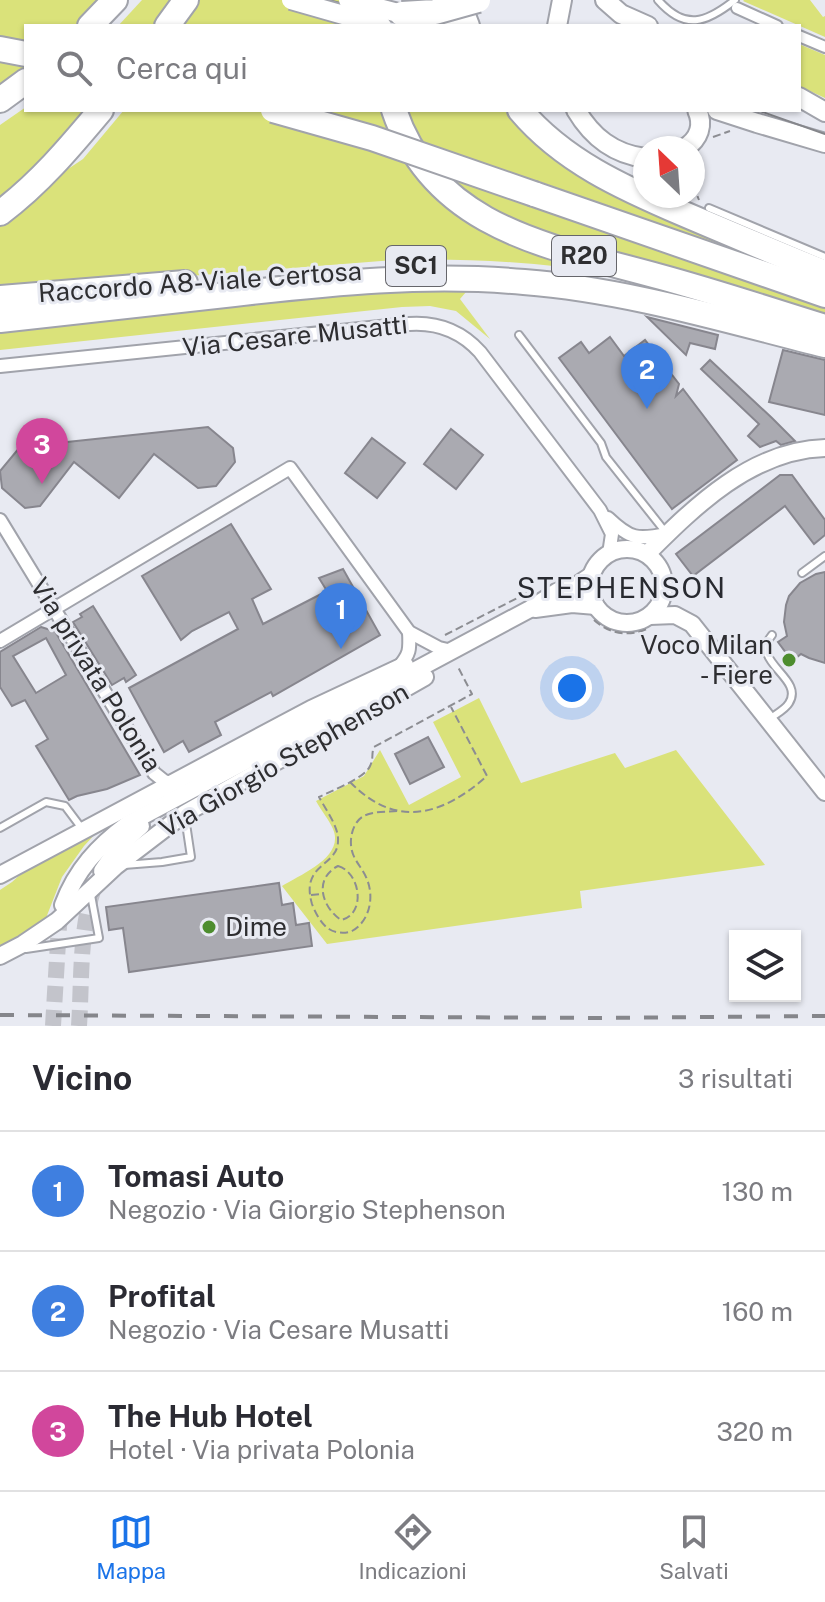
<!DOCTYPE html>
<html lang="it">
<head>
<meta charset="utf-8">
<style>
  body { margin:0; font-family:"Public Sans",sans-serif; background:#f7f7f7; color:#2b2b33 }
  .controls { position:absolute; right:24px; bottom:24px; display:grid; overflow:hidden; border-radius:0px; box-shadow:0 2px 6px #0004 }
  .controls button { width:72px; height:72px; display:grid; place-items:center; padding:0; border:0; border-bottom:2px solid #e1e1e2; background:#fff; color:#2b2b33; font:40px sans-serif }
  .compass { position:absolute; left:633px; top:136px; width:72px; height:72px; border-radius:50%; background:#fff; box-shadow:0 2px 6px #0004; rotate:335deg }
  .you { position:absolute; left:572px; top:688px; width:28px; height:28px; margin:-20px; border:6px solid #fff; border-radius:50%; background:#1a73e8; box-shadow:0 0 0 12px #1a73e833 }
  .badge { display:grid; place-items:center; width:52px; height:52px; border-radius:50%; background:#1a73e8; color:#fff; font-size:26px; font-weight:700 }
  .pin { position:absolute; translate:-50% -66px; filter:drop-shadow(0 2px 4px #0008) }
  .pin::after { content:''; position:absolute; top:42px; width:28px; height:24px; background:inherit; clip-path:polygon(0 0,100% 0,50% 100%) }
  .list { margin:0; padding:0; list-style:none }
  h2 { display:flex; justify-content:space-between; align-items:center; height:104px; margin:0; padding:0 32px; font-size:34px }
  h2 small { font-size:26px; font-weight:400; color:#7c7c81 }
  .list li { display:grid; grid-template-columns:52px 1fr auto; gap:24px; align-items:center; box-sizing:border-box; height:120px; padding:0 32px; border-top:2px solid #e1e1e2 }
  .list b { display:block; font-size:30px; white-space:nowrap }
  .list p { margin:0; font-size:26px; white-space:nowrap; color:#7c7c81 }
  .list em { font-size:26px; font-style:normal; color:#7c7c81 }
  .icon { flex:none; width:44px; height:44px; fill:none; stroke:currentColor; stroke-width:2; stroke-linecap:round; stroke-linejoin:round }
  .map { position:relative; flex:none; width:825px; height:1026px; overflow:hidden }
  .search { position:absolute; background:#fff; box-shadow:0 2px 6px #0004; left:24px; right:24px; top:24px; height:88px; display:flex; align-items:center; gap:20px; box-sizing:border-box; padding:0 28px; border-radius:0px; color:#7c7c81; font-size:30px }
  .sheet { height:464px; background:#fff }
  nav { display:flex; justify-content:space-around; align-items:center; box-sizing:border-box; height:112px; border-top:2px solid #e1e1e2; background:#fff; font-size:22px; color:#7c7c81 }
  nav a { display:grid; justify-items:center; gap:4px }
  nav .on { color:#1a73e8 }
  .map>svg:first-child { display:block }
  .green { fill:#dae27a }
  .building { fill:#aaaab1; stroke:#87868e; stroke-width:2; fill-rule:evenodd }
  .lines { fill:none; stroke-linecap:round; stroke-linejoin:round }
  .tertiary-tunnel { stroke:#c3c4cb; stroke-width:16; stroke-dasharray:16 8; stroke-linecap:butt }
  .service-casing { stroke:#a1a3ab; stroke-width:10 }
  .pedestrian-casing { stroke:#a1a3ab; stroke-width:14 }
  .minor-casing { stroke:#a1a3ab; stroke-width:16 }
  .tertiary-casing { stroke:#a1a3ab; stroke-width:20 }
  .secondary-casing { stroke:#a1a3ab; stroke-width:22 }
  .motorway-casing { stroke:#a1a3ab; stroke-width:28 }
  .path { stroke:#8c8d92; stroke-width:2; stroke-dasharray:8 4; stroke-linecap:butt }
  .service { stroke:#fff; stroke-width:6 }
  .pedestrian { stroke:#fff; stroke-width:10 }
  .minor { stroke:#fff; stroke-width:12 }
  .tertiary { stroke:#fff; stroke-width:16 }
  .secondary { stroke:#fff; stroke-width:18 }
  .motorway { stroke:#fff; stroke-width:24 }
  .tram { stroke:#85868b; stroke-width:2 }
  .rail { stroke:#85868b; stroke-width:4; stroke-dasharray:14 14; stroke-linecap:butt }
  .secondary-bridge-casing { stroke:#a1a3ab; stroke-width:22; stroke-linecap:butt }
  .motorway-bridge-casing { stroke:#a1a3ab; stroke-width:28; stroke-linecap:butt }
  .secondary-bridge { stroke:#fff; stroke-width:18 }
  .motorway-bridge { stroke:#fff; stroke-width:24 }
  .poi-dot { fill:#4d8d2e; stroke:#e8eaf2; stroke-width:3 }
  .labels { text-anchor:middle; stroke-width:6; stroke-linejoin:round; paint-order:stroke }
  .shield { fill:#e8eaf2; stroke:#66666b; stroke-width:2 }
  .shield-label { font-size:24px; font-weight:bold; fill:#2e2e31 }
  .street-label { font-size:26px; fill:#2e2e31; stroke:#e8eaf2 }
  .poi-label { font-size:26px; fill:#2e2e31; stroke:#e8eaf2; text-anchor:end }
  .neighbourhood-label { font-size:28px; letter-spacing:2px; fill:#282a30; stroke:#e8eaf2 }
</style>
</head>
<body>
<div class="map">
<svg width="825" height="1026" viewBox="0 0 825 1026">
  <rect width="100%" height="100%" fill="#e8eaf2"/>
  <g class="green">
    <polygon points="0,0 105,0 78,26 26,26 26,73 0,91"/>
    <polygon points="142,0 175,0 156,26 118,26"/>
    <polygon points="199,0 359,0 365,26 181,26"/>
    <polygon points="744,0 810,0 823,17 825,16 825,37 743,1"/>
    <polygon points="799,44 825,55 825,98 799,86"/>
    <polygon points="26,107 26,110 89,110 55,149 0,201 0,125"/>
    <path d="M124,110h262l37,68 191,96c-75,-12 -145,-16 -220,-14l-394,31v-66l22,-16 40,-36 21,-14z"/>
    <polygon points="399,110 504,110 522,130 550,154 803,275 538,181 531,206 825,308 825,322 521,231 439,177"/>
    <polygon points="388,292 466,292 460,299 490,339 456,311 430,306 402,307 0,350 0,333 320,297"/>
    <path d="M479,698l42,85 94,-30 10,15 51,-18 89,115 -185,26 2,17 -255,36 -45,-58c19,-12 63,-29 51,-57 -4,-9 -12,-19 -17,-28l48,-25 16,-26 29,55 52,-28 -28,-55z"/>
    <polygon points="98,831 84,846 62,877 46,918 16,940 0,947 0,890 12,882 22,873"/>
  </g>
  <g class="building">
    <polygon points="647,317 718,335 715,349 690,343 686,355"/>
    <polygon points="610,337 624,356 645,340 679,384 676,396 683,389 737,460 672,509 559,358 581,342 589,353"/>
    <polygon points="783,350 825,360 825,415 769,402"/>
    <polygon points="710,360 772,418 795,441 781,445 776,441 760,447 748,436 759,424 701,369"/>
    <polygon points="208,427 233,448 235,462 216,486 198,488 154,454 119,498 74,462 40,506 25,508 2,488 0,471 20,447"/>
    <polygon points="451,429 483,455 456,489 424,464"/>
    <polygon points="372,438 405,463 377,498 345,473"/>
    <polygon points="780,475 792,475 825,520 825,535 814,544 785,506 693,576 676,554"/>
    <polygon points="231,524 271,589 252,599 263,624 327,591 319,578 343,569 380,635 273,696 271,692 215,722 221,735 189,752 183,741 164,752 129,688 238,629 229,612 192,631 181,640 142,576"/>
    <polygon points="825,572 825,663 809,658 801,654 792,661 778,642 787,636 784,622 786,605 789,596 800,583 816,574"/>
    <polygon points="93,606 136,675 126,682 124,678 112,685 73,622 82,617 80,614"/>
    <path d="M41,627l16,5 -1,1 84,142 -33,14 -30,7 -8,4 -33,-54 12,-7 -23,-39 -13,6 -12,-19v-35zM46,638l20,37 -30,18 -23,-37z"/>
    <polygon points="428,737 444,767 410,784 395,754"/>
    <polygon points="279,883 282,905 293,903 296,925 309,923 312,946 129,972 123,928 109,930 106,907"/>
  </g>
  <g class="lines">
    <g class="tertiary-tunnel">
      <polyline points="53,1026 59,926 62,911"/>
      <path d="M79,1026c3,-46 0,-97 16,-141"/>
    </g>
    <defs>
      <g id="service">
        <path d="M658,0c27,31 48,23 77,0"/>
        <polyline points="709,208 825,257"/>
        <polyline points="519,335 601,443 606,457 667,534"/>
        <polyline points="802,573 825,556"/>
        <path d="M768,720c6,-5 17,-10 21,-17 16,-25 -40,-41 -17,-68"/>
        <polyline points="0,828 46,802 65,806 83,830"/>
        <polyline points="124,865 162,862 191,857 185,817"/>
        <polyline points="26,949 99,938 91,895"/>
      </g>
      <g id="pedestrian">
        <polyline points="737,8 777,26"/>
        <polyline points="799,36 825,47"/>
      </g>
      <g id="minor">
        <path d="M0,366l409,-42c28,-2 52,7 71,28l120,158 12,24 -3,20"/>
        <path d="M608,518c22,21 29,22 59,16"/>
        <polyline points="0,520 154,773 164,781 171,783"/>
        <polyline points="0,641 290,468 409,632 439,648 452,651"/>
        <path d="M398,668c12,-14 12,-18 11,-36"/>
      </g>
      <g id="tertiary">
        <circle cx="627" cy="586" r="37"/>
        <path d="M647,554c48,-48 105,-104 178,-106"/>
        <polyline points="535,609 572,604 596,606"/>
        <polyline points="650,616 675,615 692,624 825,792"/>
        <polyline points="102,871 120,845 141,826"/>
        <polyline points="0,875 311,709 405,665"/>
        <path d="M63,905c13,-35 35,-59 65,-81l402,-215 28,-18 13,-2 21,-14"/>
        <polyline points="0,956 23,944 57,921 116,866 184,814 425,677"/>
      </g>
      <g id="secondary">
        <polyline points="605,0 621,14 648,26"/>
        <polyline points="417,18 449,26"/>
        <polyline points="557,26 562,0"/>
        <polyline points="799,97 825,112"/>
        <path d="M576,110c16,27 37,44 69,48"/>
        <polyline points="717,110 757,123 825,143"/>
        <path d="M685,148c14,-9 19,-23 12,-38"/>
      </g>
      <g id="motorway">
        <polyline points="457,0 467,26"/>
        <polyline points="90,26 115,0"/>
        <polyline points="167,26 186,0"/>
        <polyline points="0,49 26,54"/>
        <polyline points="0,100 26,81"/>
        <path d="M394,110c41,121 160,137 267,167 55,15 109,33 164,50"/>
        <path d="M520,110c43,51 103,78 164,104 47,20 94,40 141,59"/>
        <polyline points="534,194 825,295"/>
        <path d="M0,213c39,-29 70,-66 101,-103"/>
        <polyline points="0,298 185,283"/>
        <path d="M0,320c78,-9 156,-18 234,-26 97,-11 192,-21 290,-12 103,8 201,38 301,63"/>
      </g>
    </defs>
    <use href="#service" class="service-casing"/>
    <use href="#pedestrian" class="pedestrian-casing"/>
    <use href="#minor" class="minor-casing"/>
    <use href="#tertiary" class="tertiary-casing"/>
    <use href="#secondary" class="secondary-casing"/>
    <use href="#motorway" class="motorway-casing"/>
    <g class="path">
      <polyline points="713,137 730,131"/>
      <polyline points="693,179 699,157"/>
      <polyline points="693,185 699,200"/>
      <path d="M594,620c15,14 35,17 53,9"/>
      <polyline points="445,635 531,591"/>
      <path d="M350,782c46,47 92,34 137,-6l-36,-69"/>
      <path d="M397,811c-10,1 -26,0 -35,6 -10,7 -13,23 -10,34 2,9 10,17 14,26 9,19 4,44 -14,54 -7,3 -17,2 -23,-2 -8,-5 -14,-17 -17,-25 -12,-41 26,-37 26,-63 1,-14 -12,-31 -19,-44 12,-6 46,-19 51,-31 4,-8 1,-12 4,-19l98,-53 -14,-27"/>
      <path d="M338,866c22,6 29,48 3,54 -19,-13 -28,-41 -3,-54z"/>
      <polyline points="311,895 323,894"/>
    </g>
    <use href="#service" class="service"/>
    <use href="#pedestrian" class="pedestrian"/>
    <use href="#minor" class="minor"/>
    <use href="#tertiary" class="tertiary"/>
    <use href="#secondary" class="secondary"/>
    <use href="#motorway" class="motorway"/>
    <g class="tram">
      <polyline points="308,0 337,8"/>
      <polyline points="329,0 427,26"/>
      <polyline points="757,110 825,134"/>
    </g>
    <polyline class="rail" points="0,1015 602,1018 825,1016"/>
    <defs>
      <g id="secondary-bridge">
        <polyline points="291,0 382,26"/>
        <polyline points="348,0 402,14"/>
      </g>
      <g id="motorway-bridge">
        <polyline points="402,14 435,12 478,0"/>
        <polyline points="273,110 372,138 534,194"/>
      </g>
    </defs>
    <use href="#secondary-bridge" class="secondary-bridge-casing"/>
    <use href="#motorway-bridge" class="motorway-bridge-casing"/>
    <use href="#secondary-bridge" class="secondary-bridge"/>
    <use href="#motorway-bridge" class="motorway-bridge"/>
  </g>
  <g class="poi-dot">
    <circle cx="789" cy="660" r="8"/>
    <circle cx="209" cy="927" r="8"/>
  </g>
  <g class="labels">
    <g class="shield">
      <rect x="552" y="236" width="64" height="40" rx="6"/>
      <rect x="386" y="246" width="60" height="40" rx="6"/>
    </g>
    <g class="shield-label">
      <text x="584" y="264">R20</text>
      <text x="416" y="274">SC1</text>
    </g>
    <g class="street-label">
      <text transform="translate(200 282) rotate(-4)" y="9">Raccordo A8-Viale Certosa</text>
      <text transform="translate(295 336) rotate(-6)" y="9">Via Cesare Musatti</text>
      <text transform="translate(96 675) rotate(58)" y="9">Via privata Polonia</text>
      <text transform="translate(284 760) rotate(-30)" y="9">Via Giorgio Stephenson</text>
    </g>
    <g class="poi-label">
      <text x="773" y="654">Voco Milan<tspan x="773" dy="30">- Fiere</tspan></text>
      <text x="225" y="936" text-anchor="start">Dime</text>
    </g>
    <g class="neighbourhood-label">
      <text x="622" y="598">STEPHENSON</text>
    </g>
  </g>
</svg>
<div class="controls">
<button><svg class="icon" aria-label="layers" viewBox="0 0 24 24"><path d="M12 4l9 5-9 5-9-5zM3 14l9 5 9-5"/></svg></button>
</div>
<svg class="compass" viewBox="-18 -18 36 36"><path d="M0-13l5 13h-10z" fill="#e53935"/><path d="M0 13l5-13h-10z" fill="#7c7c81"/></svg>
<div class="you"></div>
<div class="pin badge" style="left:341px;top:649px;background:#3f7fe0">1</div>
<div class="pin badge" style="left:647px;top:409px;background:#3f7fe0">2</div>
<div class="pin badge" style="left:42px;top:484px;background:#d1479c">3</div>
<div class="search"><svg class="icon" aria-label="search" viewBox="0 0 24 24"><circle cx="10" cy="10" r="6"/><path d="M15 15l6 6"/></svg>Cerca qui</div>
</div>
<section class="sheet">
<h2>Vicino<small>3 risultati</small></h2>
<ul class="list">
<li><span class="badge" style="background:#3f7fe0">1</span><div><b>Tomasi Auto</b><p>Negozio · Via Giorgio Stephenson</p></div><em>130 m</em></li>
<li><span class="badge" style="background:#3f7fe0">2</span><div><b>Profital</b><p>Negozio · Via Cesare Musatti</p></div><em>160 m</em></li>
<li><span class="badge" style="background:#d1479c">3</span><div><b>The Hub Hotel</b><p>Hotel · Via privata Polonia</p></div><em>320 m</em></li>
</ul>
</section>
<nav>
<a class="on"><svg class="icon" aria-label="map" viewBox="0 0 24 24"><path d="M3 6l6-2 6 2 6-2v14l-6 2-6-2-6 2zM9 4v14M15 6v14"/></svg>Mappa</a>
<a><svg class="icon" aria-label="directions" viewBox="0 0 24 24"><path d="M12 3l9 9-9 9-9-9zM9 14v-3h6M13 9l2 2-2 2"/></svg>Indicazioni</a>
<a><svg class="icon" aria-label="saved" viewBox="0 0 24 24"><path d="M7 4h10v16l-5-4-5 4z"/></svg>Salvati</a>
</nav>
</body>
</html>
